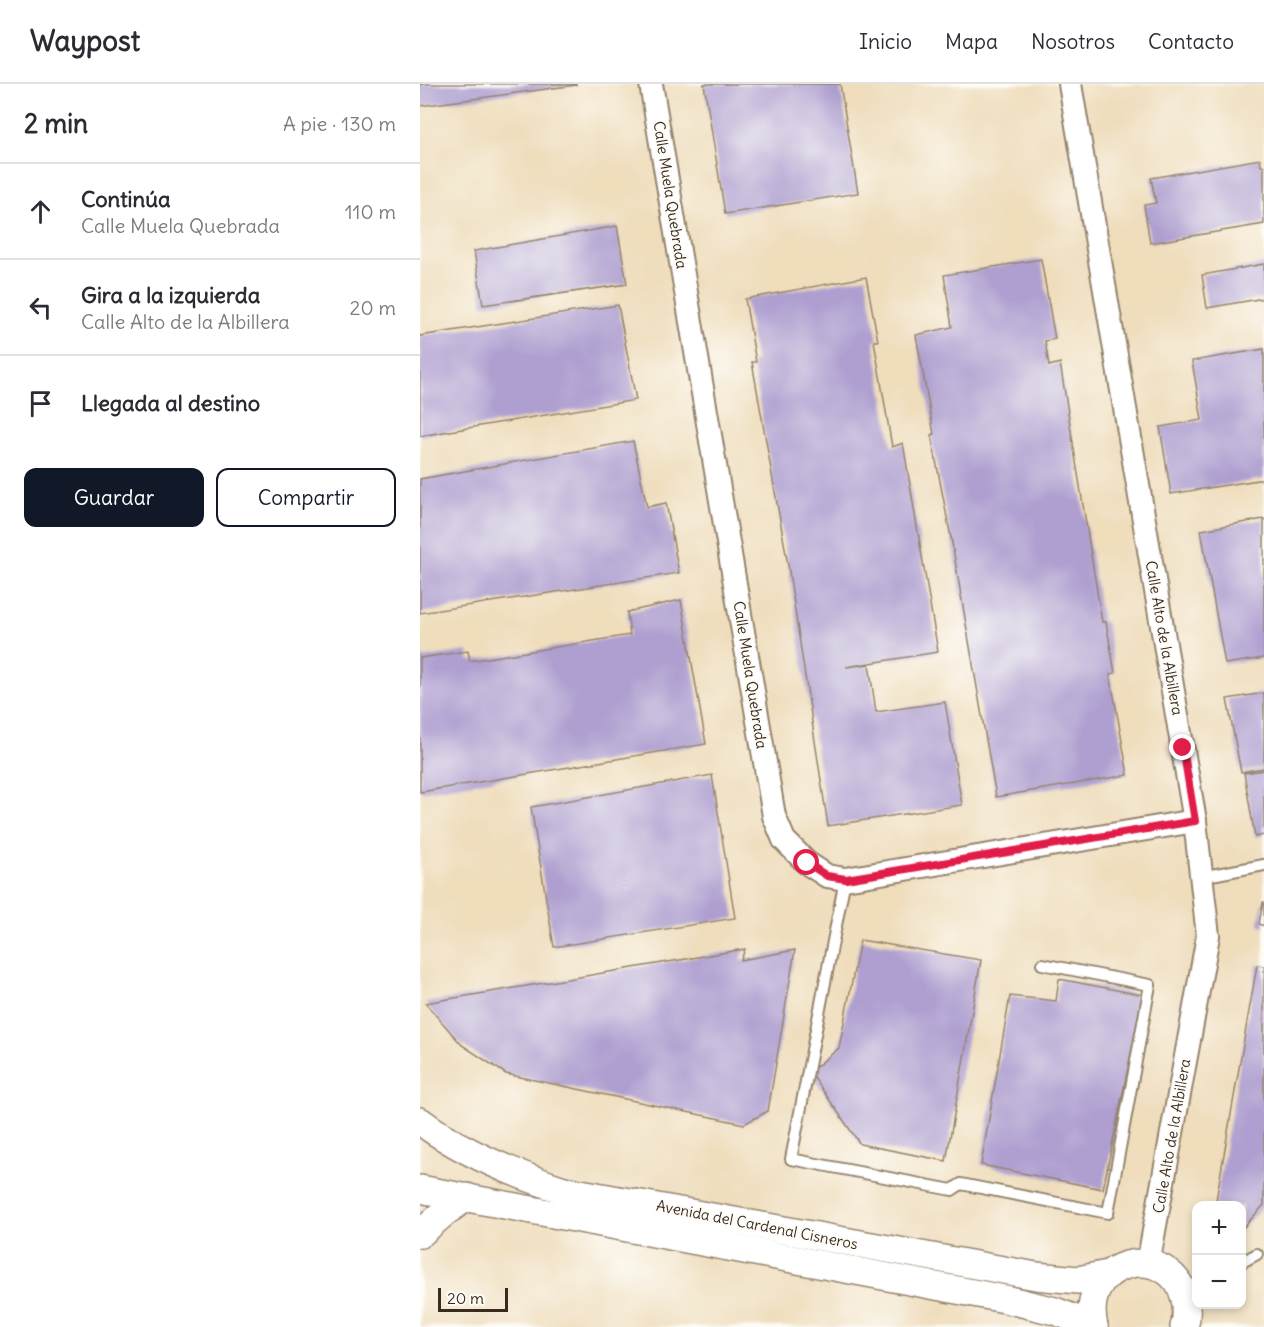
<!DOCTYPE html>
<html lang="es">
<head>
<meta charset="utf-8">
<style>
  body { margin:0; font-family:Delius,sans-serif; background:#f7f7f7; color:#2b2b33 }
  .controls { position:absolute; right:18px; bottom:18px; display:grid; overflow:hidden; border-radius:12px; box-shadow:0 3px 9px #0003 }
  .controls button { width:54px; height:54px; display:grid; place-items:center; padding:0; border:0; border-bottom:2px solid #e1e1e2; background:#fff; color:#2b2b33; font:30px sans-serif }
  .scale { position:absolute; left:18px; bottom:15px; width:70px; box-sizing:border-box; padding-left:6px; border:3px solid #3b2a1e; border-top:0; font-size:16px; line-height:21px; white-space:nowrap; color:#3b2a1e; -webkit-text-stroke:4px #fdfcf7; paint-order:stroke }
  .stop { position:absolute; width:18px; height:18px; margin:-14px; border:4px solid #e11d48; border-radius:50%; background:#fff }
  .stop.end { background:#e11d48; border-color:#fff; box-shadow:0 2px 6px #0008 }
  .list { margin:0; padding:0; list-style:none }
  h2 { display:flex; justify-content:space-between; align-items:center; height:78px; margin:0; padding:0 24px; font-size:26px }
  h2 small { font-size:20px; font-weight:400; color:#7c7c81 }
  .list li { display:grid; grid-template-columns:39px 1fr auto; gap:18px; align-items:center; box-sizing:border-box; height:96px; padding:0 24px; border-top:2px solid #e1e1e2 }
  .list b { display:block; font-size:22px; white-space:nowrap }
  .list p { margin:0; font-size:20px; white-space:nowrap; color:#7c7c81 }
  .list em { font-size:20px; font-style:normal; color:#7c7c81 }
  .actions { display:flex; gap:12px; padding:18px 24px }
  .actions a { flex:1; padding:14px 0; border:2px solid #111827; border-radius:12px; text-align:center; font-size:21px; color:#111827 }
  .actions .main { background:#111827; color:#fff }
  .icon { flex:none; width:33px; height:33px; fill:none; stroke:currentColor; stroke-width:2; stroke-linecap:round; stroke-linejoin:round }
  .map { position:relative; flex:none; width:844px; height:1243px; overflow:hidden }
  header { display:flex; align-items:center; gap:36px; box-sizing:border-box; height:84px; padding:0 30px; background:#fff; border-bottom:2px solid #e1e1e2 }
  header strong { font-size:28px }
  nav { display:flex; gap:33px; margin-inline-start:auto; font-size:21px }
  main { display:flex }
  aside { flex:1; background:#fff }
  .map>svg:first-child { display:block }
  .building { fill:#ae9fd0 }
  .lines { fill:none; stroke-linecap:round; stroke-linejoin:round }
  .service-casing { stroke:#95846d; stroke-width:14 }
  .minor-casing { stroke:#95846d; stroke-width:26 }
  .tertiary-casing { stroke:#95846d; stroke-width:30 }
  .service { stroke:#fff; stroke-width:10 }
  .minor { stroke:#fff; stroke-width:22 }
  .tertiary { stroke:#fff; stroke-width:27 }
  .route { stroke:#e11d48; stroke-width:8 }
  .labels { text-anchor:middle; stroke-width:4.5; stroke-linejoin:round; paint-order:stroke }
  .street-label { font-size:15px; fill:#3b2a1e; stroke:#fdfcf7 }
</style>
</head>
<body>
<header>
<strong>Waypost</strong>
<nav><a>Inicio</a><a>Mapa</a><a>Nosotros</a><a>Contacto</a></nav>
</header>
<main>
<aside>
<h2>2 min<small>A pie · 130 m</small></h2>
<ul class="list">
<li><svg class="icon" aria-label="ahead" viewBox="0 0 24 24"><path d="M12 20V5M6 11l6-6 6 6"/></svg><div><b>Continúa</b><p>Calle Muela Quebrada</p></div><em>110 m</em></li>
<li><svg class="icon" aria-label="left" viewBox="0 0 24 24"><path d="M17 20v-9H6M10 6l-5 5 5 5"/></svg><div><b>Gira a la izquierda</b><p>Calle Alto de la Albillera</p></div><em>20 m</em></li>
<li><svg class="icon" aria-label="arrive" viewBox="0 0 24 24"><path d="M6 21V4h12l-3 4 3 4H6"/></svg><div><b>Llegada al destino</b></div></li>
</ul>
<div class="actions"><a class="main">Guardar</a><a>Compartir</a></div>
</aside>
<div class="map">
<svg width="844" height="1243" viewBox="0 0 844 1243">
  <rect width="100%" height="100%" fill="#fdfcf7"/>
  <filter id="ink" filterUnits="userSpaceOnUse"><feTurbulence type="fractalNoise" baseFrequency=".0167" numOctaves="2"/><feDisplacementMap in="SourceGraphic" scale="12" xChannelSelector="R" yChannelSelector="G"/><feConvolveMatrix kernelMatrix="1 2 1 2 8 2 1 2 1" color-interpolation-filters="sRGB"/></filter>
  <filter id="wash" filterUnits="userSpaceOnUse"><feTurbulence type="fractalNoise" baseFrequency=".008" numOctaves="4" result="noise"/><feDisplacementMap in="SourceGraphic" scale="24" xChannelSelector="R" yChannelSelector="G"/><feGaussianBlur stdDeviation="1.35" result="paint"/><feColorMatrix in="noise" values="0 0 0 0 0 0 0 0 0 0 0 0 0 0 0 0 0 1.4 0 .05"/><feComposite in="paint" operator="in"/></filter>
  <g filter="url(#wash)">
    <rect width="100%" height="100%" fill="#efddbc"/>
    <g id="blocks">
      <g class="building">
        <polygon points="0,0 156,0 156,1 0,22"/>
        <polygon points="284,0 420,0 438,109 305,130"/>
        <polygon points="840,75 841,82 844,82 844,140 730,159 724,121 736,119 731,94"/>
        <polygon points="197,142 207,200 63,221 54,167"/>
        <polygon points="621,175 635,255 625,257 629,282 640,279 682,538 686,538 695,589 690,590 708,691 576,713 532,459 511,351 514,350 496,251 532,243 524,191"/>
        <polygon points="844,180 844,214 787,224 782,191"/>
        <polygon points="446,193 458,257 454,257 472,363 483,359 518,568 426,583 449,580 456,628 525,618 542,721 408,742 368,481 332,278 336,278 325,215"/>
        <polygon points="198,221 216,316 0,352 0,252"/>
        <polygon points="844,265 844,395 751,410 740,343 782,336 772,277"/>
        <polygon points="213,357 227,423 246,419 259,489 0,529 0,395"/>
        <polygon points="844,435 844,574 805,580 781,446"/>
        <polygon points="261,516 286,660 0,708 0,574 48,567 50,577 210,551 207,528"/>
        <polygon points="844,609 844,684 821,688 807,615"/>
        <polygon points="844,686 844,751 835,753 824,689"/>
        <polygon points="292,691 315,834 134,863 111,723"/>
        <polygon points="843,818 844,818 844,842 839,840"/>
        <polygon points="440,856 561,876 526,1077 440,1060 390,988 419,964"/>
        <polygon points="325,865 321,876 375,866 348,1027 324,1040 86,990 42,961 5,919"/>
        <polygon points="837,881 844,882 844,1121 822,1145 822,1122 795,1122"/>
        <polygon points="639,895 723,911 683,1105 561,1081 590,912 636,917"/>
      </g>
    </g>
  </g>
  <g filter="url(#ink)">
    <use href="#blocks" fill-opacity="0" stroke="#95846d" stroke-width="1.5"/>
    <g class="lines">
      <defs>
        <g id="service">
          <polyline points="781,793 844,781"/>
          <polyline points="425,795 371,1075 532,1106 541,1100 688,1129 730,901 622,880"/>
          <polyline points="822,1178 837,1170"/>
        </g>
        <g id="minor">
          <polyline points="231,0 354,732 364,756 387,779 407,792 425,795 775,737"/>
          <polyline points="650,0 775,737 788,852 728,1180"/>
        </g>
        <g id="tertiary">
          <path d="M0,1037c43,32 94,53 144,69l472,86 42,4 30,-6"/>
          <polyline points="0,1105 585,1215 635,1227 674,1242"/>
          <polyline points="0,1150 24,1129 47,1113"/>
          <path d="M674,1243c-16,-70 77,-87 91,-28 2,10 2,19 -1,28"/>
        </g>
      </defs>
      <use href="#service" class="service-casing"/>
      <use href="#minor" class="minor-casing"/>
      <use href="#tertiary" class="tertiary-casing"/>
      <use href="#service" class="service"/>
      <use href="#minor" class="minor"/>
      <use href="#tertiary" class="tertiary"/>
    </g>
  </g>
  <g class="lines" filter="url(#ink)">
    <polyline class="route" points="387,779 407,792 426,795 775,737 763,664"/>
  </g>
  <g class="labels">
    <g class="street-label">
      <text transform="translate(250 111) rotate(81)" y="5">Calle Muela Quebrada</text>
      <text transform="translate(744 554) rotate(80)" y="5">Calle Alto de la Albillera</text>
      <text transform="translate(330 591) rotate(81)" y="5">Calle Muela Quebrada</text>
      <text transform="translate(752 1052) rotate(-80)" y="5">Calle Alto de la Albillera</text>
      <text transform="translate(337 1141) rotate(11)" y="5">Avenida del Cardenal Cisneros</text>
    </g>
  </g>
</svg>
<div class="controls">
<button>+</button>
<button>−</button>
</div>
<div class="scale">20 m</div>
<div class="stop" style="left:387px;top:779px"></div>
<div class="stop end" style="left:763px;top:664px"></div>
</div>
</main>
</body>
</html>
